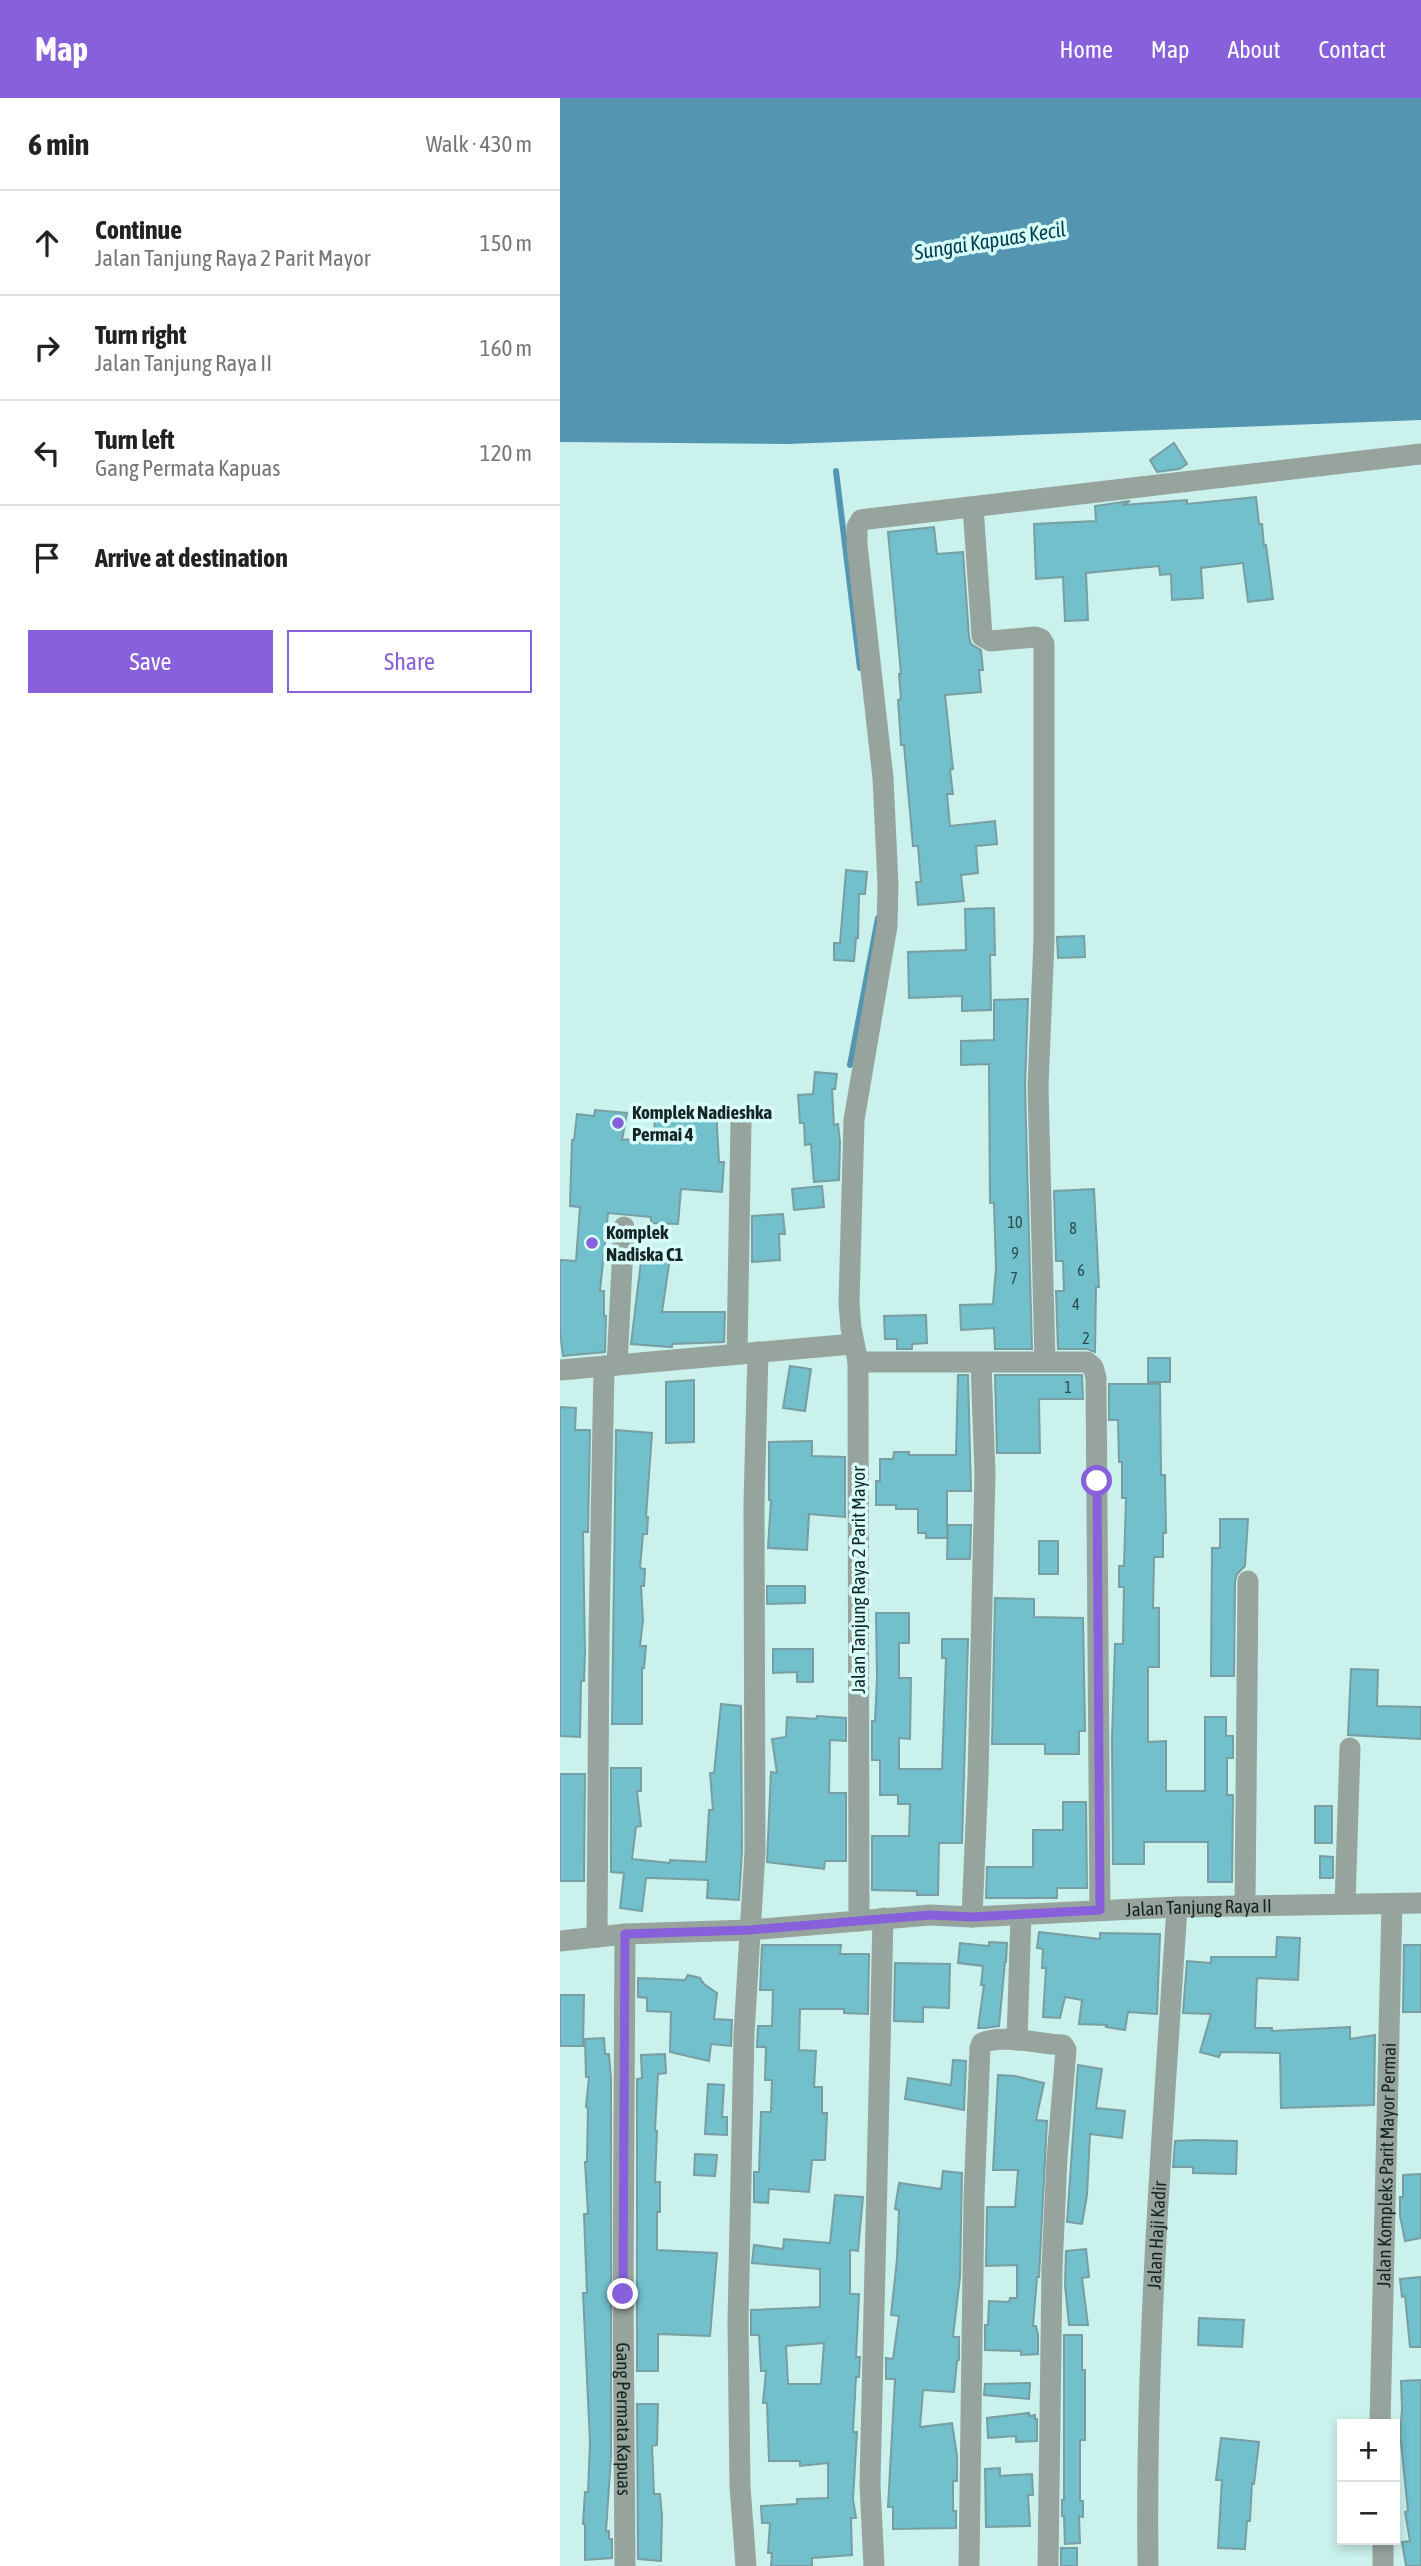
<!DOCTYPE html>
<html lang="en">
<head>
<meta charset="utf-8">
<style>
  body { margin:0; font-family:"Asap Condensed",sans-serif; background:#f2f2f2; color:#222 }
  .controls { position:absolute; right:21px; bottom:21px; display:grid; overflow:hidden; border-radius:0px; box-shadow:0 4px 10px #0003 }
  .controls button { width:63px; height:63px; display:grid; place-items:center; padding:0; border:0; border-bottom:2px solid #e0e0e0; background:#fff; color:#222; font:35px sans-serif }
  .stop { position:absolute; width:21px; height:21px; margin:-16px; border:5px solid #8860db; border-radius:50%; background:#fff }
  .stop.end { background:#8860db; border-color:#fff; box-shadow:0 2px 7px #0008 }
  .list { margin:0; padding:0; list-style:none }
  h2 { display:flex; justify-content:space-between; align-items:center; height:91px; margin:0; padding:0 28px; font-size:30px }
  h2 small { font-size:23px; font-weight:400; color:#767676 }
  .list li { display:grid; grid-template-columns:46px 1fr auto; gap:21px; align-items:center; box-sizing:border-box; height:105px; padding:0 28px; border-top:2px solid #e0e0e0 }
  .list b { display:block; font-size:26px; white-space:nowrap }
  .list p { margin:0; font-size:23px; white-space:nowrap; color:#767676 }
  .list em { font-size:23px; font-style:normal; color:#767676 }
  .actions { display:flex; gap:14px; padding:21px 28px }
  .actions a { flex:1; padding:16px 0; border:2px solid #8860db; border-radius:0px; text-align:center; font-size:24px; color:#8860db }
  .actions .main { background:#8860db; color:#fff }
  .icon { flex:none; width:38px; height:38px; fill:none; stroke:currentColor; stroke-width:2; stroke-linecap:round; stroke-linejoin:round }
  .map { position:relative; flex:none; width:861px; height:2468px; overflow:hidden }
  header { display:flex; align-items:center; gap:42px; box-sizing:border-box; height:98px; padding:0 35px; background:#8860db; color:#fff }
  header strong { font-size:33px }
  nav { display:flex; gap:38px; margin-inline-start:auto; font-size:24px }
  main { display:flex }
  aside { flex:1; background:#fff }
  .map>svg:first-child { display:block }
  .water { fill:#5495b2 }
  .lines { fill:none; stroke-linecap:round; stroke-linejoin:round }
  .stream { stroke:#5495b2; stroke-width:6 }
  .building { fill:#71c0cb; stroke:#789da2; stroke-width:2; fill-rule:evenodd }
  .minor { stroke:#97a49d; stroke-width:21 }
  .route { stroke:#8860db; stroke-width:9 }
  .poi-dot { fill:#8860db; stroke:#d7fef8; stroke-width:2.5 }
  .labels { text-anchor:middle; stroke-width:7; stroke-linejoin:round; paint-order:stroke }
  .number-label { font-size:16px; fill:#2d4c4d }
  .poi-label { font-size:19px; font-weight:bold; fill:#162523; stroke:#d7fef8; text-anchor:start }
  .street-label { font-size:19px; fill:#162523; stroke:#d7fef8 }
  .water-label { font-size:21px; font-style:italic; fill:#003c51; stroke:#d7fef8 }
</style>
</head>
<body>
<header>
<strong>Map</strong>
<nav><a>Home</a><a>Map</a><a>About</a><a>Contact</a></nav>
</header>
<main>
<aside>
<h2>6 min<small>Walk · 430 m</small></h2>
<ul class="list">
<li><svg class="icon" aria-label="ahead" viewBox="0 0 24 24"><path d="M12 20V5M6 11l6-6 6 6"/></svg><div><b>Continue</b><p>Jalan Tanjung Raya 2 Parit Mayor</p></div><em>150 m</em></li>
<li><svg class="icon" aria-label="right" viewBox="0 0 24 24"><path d="M7 20v-9h11M14 6l5 5-5 5"/></svg><div><b>Turn right</b><p>Jalan Tanjung Raya II</p></div><em>160 m</em></li>
<li><svg class="icon" aria-label="left" viewBox="0 0 24 24"><path d="M17 20v-9H6M10 6l-5 5 5 5"/></svg><div><b>Turn left</b><p>Gang Permata Kapuas</p></div><em>120 m</em></li>
<li><svg class="icon" aria-label="arrive" viewBox="0 0 24 24"><path d="M6 21V4h12l-3 4 3 4H6"/></svg><div><b>Arrive at destination</b></div></li>
</ul>
<div class="actions"><a class="main">Save</a><a>Share</a></div>
</aside>
<div class="map">
<svg width="861" height="2468" viewBox="0 0 861 2468">
  <rect width="100%" height="100%" fill="#caf1eb"/>
  <polygon class="water" points="0,0 861,0 861,322 228,346 0,344"/>
  <g class="lines">
    <g class="stream">
      <polyline points="276,373 300,570"/>
      <polyline points="290,967 318,820"/>
    </g>
  </g>
  <g class="building">
    <polygon points="614,345 627,366 619,371 597,374 590,362"/>
    <polygon points="696,399 699,426 702,426 704,448 706,447 713,501 688,504 683,465 641,470 643,500 612,502 611,476 600,477 599,468 526,475 528,522 505,523 503,479 476,481 474,426 536,423 535,408 570,403 564,407 627,402 627,406"/>
    <polygon points="374,429 377,456 403,454 409,539 411,546 421,552 423,572 419,572 421,594 385,597 393,671 390,672 393,696 387,696 390,728 435,723 437,746 416,748 418,775 401,777 404,803 358,807 356,784 361,784 358,748 353,748 344,647 341,647 340,631 338,602 341,601 339,576 341,576 328,434"/>
    <polygon points="286,772 307,774 305,796 299,796 298,840 296,840 294,863 274,862 274,845 280,845"/>
    <polygon points="434,810 435,857 430,857 431,912 402,913 402,898 349,900 348,854 406,852 405,811"/>
    <polygon points="524,838 525,859 498,860 497,839"/>
    <polygon points="468,901 465,988 472,1251 435,1251 434,1230 401,1232 400,1207 433,1206 436,1170 434,1105 430,1105 429,966 401,967 401,943 434,942 434,902"/>
    <polygon points="255,974 277,976 275,991 272,991 274,1027 278,1026 280,1044 279,1082 254,1084 251,1046 245,1047 244,1025 240,1025 238,997 253,996"/>
    <polygon points="156,1011 159,1064 164,1064 162,1094 121,1091 118,1126 91,1125 91,1119 48,1115 40,1193 44,1193 44,1218 46,1218 45,1254 3,1258 0,1234 0,1162 16,1163 20,1109 10,1108 12,1042 14,1042 17,1016 34,1018 35,1012 67,1015 62,1042 95,1039 94,1017"/>
    <polygon points="262,1088 264,1109 234,1112 232,1091"/>
    <polygon points="534,1091 539,1189 536,1189 535,1254 527,1251 498,1251 496,1193 504,1193 503,1163 496,1163 494,1093"/>
    <polygon points="223,1116 225,1136 219,1136 220,1162 192,1164 192,1118"/>
    <polygon points="82,1155 110,1160 102,1214 165,1214 164,1244 112,1246 112,1249 109,1249 71,1246"/>
    <polygon points="366,1217 367,1245 352,1246 352,1251 337,1251 337,1241 325,1241 324,1218"/>
    <rect x="588" y="1260" width="22" height="24"/>
    <polygon points="230,1268 251,1271 245,1313 223,1310"/>
    <polygon points="398,1277 408,1277 411,1393 387,1393 387,1440 366,1440 366,1435 358,1435 358,1411 336,1411 336,1407 316,1407 316,1383 320,1383 320,1361 333,1361 334,1354 349,1354 349,1357 396,1357"/>
    <polygon points="435,1277 522,1277 523,1301 479,1301 480,1355 437,1355"/>
    <polygon points="134,1282 134,1344 106,1345 106,1284"/>
    <polygon points="549,1286 600,1286 601,1377 605,1377 606,1435 603,1435 603,1459 594,1459 593,1510 599,1510 599,1569 588,1569 588,1644 606,1643 606,1693 645,1693 645,1619 666,1619 666,1638 673,1638 673,1660 667,1660 667,1697 673,1697 672,1784 648,1784 648,1744 584,1744 584,1766 553,1766 552,1641 555,1546 563,1546 564,1489 559,1489 559,1468 564,1468 566,1400 562,1400 562,1364 559,1364 558,1322 549,1322"/>
    <polygon points="0,1309 16,1310 15,1332 30,1332 28,1434 23,1434 25,1555 24,1583 21,1583 20,1639 0,1638"/>
    <polygon points="56,1332 92,1335 86,1419 88,1419 87,1436 83,1436 80,1470 85,1471 84,1488 81,1488 83,1522 80,1548 86,1548 84,1570 82,1570 82,1626 52,1626"/>
    <polygon points="252,1343 252,1358 285,1359 285,1419 249,1416 247,1452 208,1450 211,1402 209,1402 209,1344"/>
    <polygon points="660,1421 688,1421 685,1468 677,1476 675,1483 674,1578 651,1578 652,1450 660,1450"/>
    <polygon points="388,1427 411,1427 410,1461 387,1461"/>
    <rect x="479" y="1443" width="19" height="33"/>
    <polygon points="207,1488 245,1488 245,1505 207,1506"/>
    <polygon points="435,1500 474,1501 474,1519 523,1520 525,1633 519,1633 519,1656 485,1656 485,1646 432,1646"/>
    <polygon points="316,1515 349,1515 349,1545 339,1545 339,1580 351,1580 350,1641 339,1640 339,1671 382,1671 386,1560 382,1560 382,1541 408,1541 402,1745 379,1745 378,1797 357,1797 357,1793 312,1792 312,1738 349,1738 350,1706 338,1706 338,1697 320,1697 320,1662 312,1662 312,1623 315,1623 317,1580"/>
    <polygon points="213,1551 253,1551 253,1584 237,1584 237,1574 213,1575"/>
    <polygon points="791,1571 818,1572 817,1608 861,1609 861,1641 788,1637"/>
    <polygon points="161,1606 181,1608 182,1753 179,1802 147,1800 148,1782 91,1780 86,1780 82,1813 60,1810 64,1775 51,1774 51,1670 81,1670 81,1693 77,1693 81,1728 76,1729 72,1761 110,1765 110,1762 146,1764 149,1712 153,1712 150,1675 154,1675"/>
    <polygon points="257,1618 286,1620 286,1643 270,1642 269,1695 286,1695 286,1763 265,1763 264,1771 207,1764 211,1674 217,1675 212,1641 226,1639 227,1619 256,1621"/>
    <polygon points="0,1676 25,1676 24,1783 0,1783"/>
    <polygon points="503,1704 526,1704 527,1790 497,1790 497,1800 426,1800 427,1769 473,1769 473,1732 503,1732"/>
    <rect x="755" y="1708" width="17" height="37"/>
    <polygon points="760,1758 773,1759 773,1780 760,1780"/>
    <polygon points="479,1834 540,1841 540,1835 600,1836 597,1916 568,1914 565,1932 546,1929 547,1927 519,1926 522,1902 505,1899 500,1920 483,1919 486,1870 482,1870 483,1851 477,1850"/>
    <polygon points="717,1839 740,1840 738,1882 697,1880 695,1930 712,1930 712,1933 790,1929 790,1941 815,1937 814,2007 721,2010 720,1955 661,1954 659,1959 640,1954 651,1916 623,1915 627,1863 651,1865 651,1859 716,1859"/>
    <polygon points="429,1844 447,1845 446,1864 445,1864 439,1928 425,1930 418,1930 424,1887 421,1887 423,1868 398,1865 400,1845 429,1848"/>
    <polygon points="202,1847 281,1847 280,1856 309,1856 308,1916 284,1915 284,1911 240,1911 239,1952 256,1953 254,1989 262,1989 262,2015 267,2015 265,2062 252,2062 249,2094 209,2091 208,2105 194,2104 194,2074 199,2074 201,2014 211,2014 212,1982 205,1982 206,1949 197,1949 198,1928 212,1928 213,1892 200,1892"/>
    <polygon points="844,1847 861,1847 861,1914 843,1914"/>
    <polygon points="335,1865 390,1866 389,1910 363,1909 363,1924 334,1923"/>
    <polygon points="128,1877 140,1880 144,1886 157,1895 154,1921 172,1922 171,1948 151,1946 149,1963 110,1954 111,1914 87,1913 87,1900 78,1899 78,1880 125,1882"/>
    <polygon points="0,1897 24,1897 23,1948 0,1948"/>
    <polygon points="44,1940 45,1956 49,1956 51,1981 51,2359 46,2433 49,2433 49,2441 52,2441 52,2460 25,2462 25,2426 23,2426 25,2394 28,2394 30,2344 23,2195 27,2195 24,2116 28,2116 25,2064 27,2064 28,2010 26,2009 29,1979 26,1979 25,1941"/>
    <polygon points="105,1956 106,1975 98,1976 95,2032 97,2033 95,2084 100,2084 100,2114 97,2114 97,2152 157,2155 150,2238 98,2236 98,2273 77,2273 77,1981 82,1980 81,1957"/>
    <polygon points="393,1962 406,1963 404,2012 345,2001 348,1980 391,1987"/>
    <polygon points="518,1967 542,1971 536,2010 565,2013 562,2040 530,2036 527,2097 522,2126 507,2124"/>
    <polygon points="438,1977 455,1978 484,1985 476,2022 487,2023 479,2179 477,2179 473,2228 476,2228 478,2237 478,2256 461,2257 461,2253 425,2252 425,2227 428,2227 429,2203 449,2204 450,2200 457,2200 457,2167 426,2168 427,2109 455,2109 458,2072 433,2072"/>
    <polygon points="148,1986 164,1987 162,2019 167,2019 167,2037 145,2036"/>
    <polygon points="634,2042 677,2043 676,2076 633,2075 633,2069 613,2069 615,2043"/>
    <polygon points="135,2056 157,2057 155,2078 134,2077"/>
    <polygon points="383,2073 402,2075 400,2179 393,2239 399,2239 399,2262 397,2263 394,2294 363,2292 360,2329 392,2325 397,2358 397,2383 393,2383 393,2413 396,2413 396,2430 333,2431 333,2409 328,2409 335,2281 326,2281 326,2260 333,2261 339,2218 331,2217 337,2161 339,2112 335,2111 339,2085 381,2091"/>
    <polygon points="861,2076 861,2140 845,2143 840,2118 840,2099 843,2099 843,2077"/>
    <path d="M275,2097l28,2 -5,54 -8,-1v44h9l-3,63h4l-1,20h-3l-3,55h4l-4,67 3,19h-5l1,37 -40,3v8h-41l1,-13h-4l2,-30h-8l-1,-17 36,-2v-5l31,-1v-35l-28,3v-5h-31l-2,-58h-4l3,-32h-5l-2,-36h-8v-25l69,-3v-38l-68,-6 2,-18 29,4 1,-10 46,4zM264,2245l-3,41h-33l-2,-38z"/>
    <polygon points="526,2151 529,2179 522,2180 528,2227 509,2227 505,2187 506,2153"/>
    <polygon points="861,2179 861,2249 850,2249 845,2198 842,2199 840,2181"/>
    <polygon points="639,2220 684,2222 682,2249 638,2247"/>
    <polygon points="504,2237 522,2237 522,2272 525,2272 525,2342 520,2342 520,2403 523,2403 523,2419 519,2418 520,2445 505,2446 504,2418 502,2418 502,2402 504,2402"/>
    <polygon points="861,2282 861,2468 846,2468 842,2444 850,2443 845,2414 848,2413 840,2335 842,2311 841,2283"/>
    <polygon points="470,2285 469,2301 424,2297 425,2286"/>
    <polygon points="77,2306 98,2306 97,2347 92,2348 94,2396 100,2396 102,2418 101,2463 78,2461"/>
    <polygon points="469,2315 469,2318 475,2317 475,2321 477,2321 477,2343 456,2344 456,2338 428,2340 427,2320"/>
    <polygon points="661,2340 699,2344 694,2386 692,2385 690,2423 687,2423 685,2451 658,2450 662,2382 656,2382"/>
    <polygon points="440,2370 440,2378 472,2376 473,2397 468,2397 470,2428 426,2429 425,2371"/>
    <rect x="501" y="2450" width="16" height="18"/>
  </g>
  <g class="lines">
    <g class="minor">
      <polyline points="413,409 422,538 431,543 475,539 481,541 484,546 484,842 478,988 485,1263"/>
      <polyline points="177,1255 181,1022"/>
      <polyline points="298,1264 291,1230 289,1205 294,1022 327,828 328,787 323,680 297,447 297,429 301,422 308,421 861,356"/>
      <polyline points="57,1267 64,1129"/>
      <polyline points="0,1272 293,1246"/>
      <polyline points="785,1806 790,1650"/>
      <polyline points="685,1808 688,1483"/>
      <polyline points="412,1819 418,1678 425,1376 421,1265"/>
      <polyline points="299,1823 298,1264 527,1264 533,1269 536,1280 540,1812"/>
      <path id="s1" d="M65,1836l-2,359 2,273"/>
      <polyline points="37,1839 39,1536 44,1268"/>
      <path id="s2" d="M0,1843l65,-7 125,-4 180,-15 42,2 205,-10 244,-4"/>
      <polyline points="457,1942 461,1817"/>
      <path id="s3" d="M820,2326l12,-520"/>
      <polyline points="823,2442 823,2468"/>
      <polyline points="186,2468 180,2389 178,2224 184,1936 195,1753 194,1406 198,1254"/>
      <polyline points="314,2468 310,2387 323,1820"/>
      <path d="M409,2468l5,-369 6,-149 2,-5c19,-9 59,1 81,2l3,5 -9,108 -5,110 -4,298"/>
      <path id="s4" d="M588,2468c-3,-220 15,-440 29,-659"/>
    </g>
  </g>
  <g class="lines">
    <polyline class="route" points="63,2196 65,1836 190,1832 370,1817 412,1819 540,1812 537,1383"/>
  </g>
  <g class="poi-dot">
    <circle cx="58" cy="1025" r="7"/>
    <circle cx="32" cy="1145" r="7"/>
  </g>
  <g class="labels">
    <g class="number-label">
      <text x="455" y="1130">10</text>
      <text x="513" y="1136">8</text>
      <text x="455" y="1161">9</text>
      <text x="521" y="1178">6</text>
      <text x="454" y="1186">7</text>
      <text x="516" y="1212">4</text>
      <text x="526" y="1246">2</text>
      <text x="508" y="1295">1</text>
    </g>
    <g class="poi-label">
      <text x="72" y="1021">Komplek Nadieshka<tspan x="72" dy="22">Permai 4</tspan></text>
      <text x="46" y="1141">Komplek<tspan x="46" dy="22">Nadiska C1</tspan></text>
    </g>
    <g class="street-label">
      <text transform="translate(298 1482) rotate(-90)" y="7">Jalan Tanjung Raya 2 Parit Mayor</text>
      <text dy="7" stroke="none"><textPath href="#s2" startOffset="640">Jalan Tanjung Raya II</textPath></text>
      <text dy="7" stroke="none"><textPath href="#s3" startOffset="259">Jalan Kompleks Parit Mayor Permai</textPath></text>
      <text dy="7" stroke="none"><textPath href="#s4" startOffset="331">Jalan Haji Kadir</textPath></text>
      <text dy="7" stroke="none"><textPath href="#s1" startOffset="485">Gang Permata Kapuas</textPath></text>
    </g>
    <g class="water-label">
      <text transform="translate(430 143) rotate(-9)" y="7">Sungai Kapuas Kecil</text>
    </g>
  </g>
</svg>
<div class="controls">
<button>+</button>
<button>−</button>
</div>
<div class="stop" style="left:537px;top:1383px"></div>
<div class="stop end" style="left:63px;top:2196px"></div>
</div>
</main>
</body>
</html>
